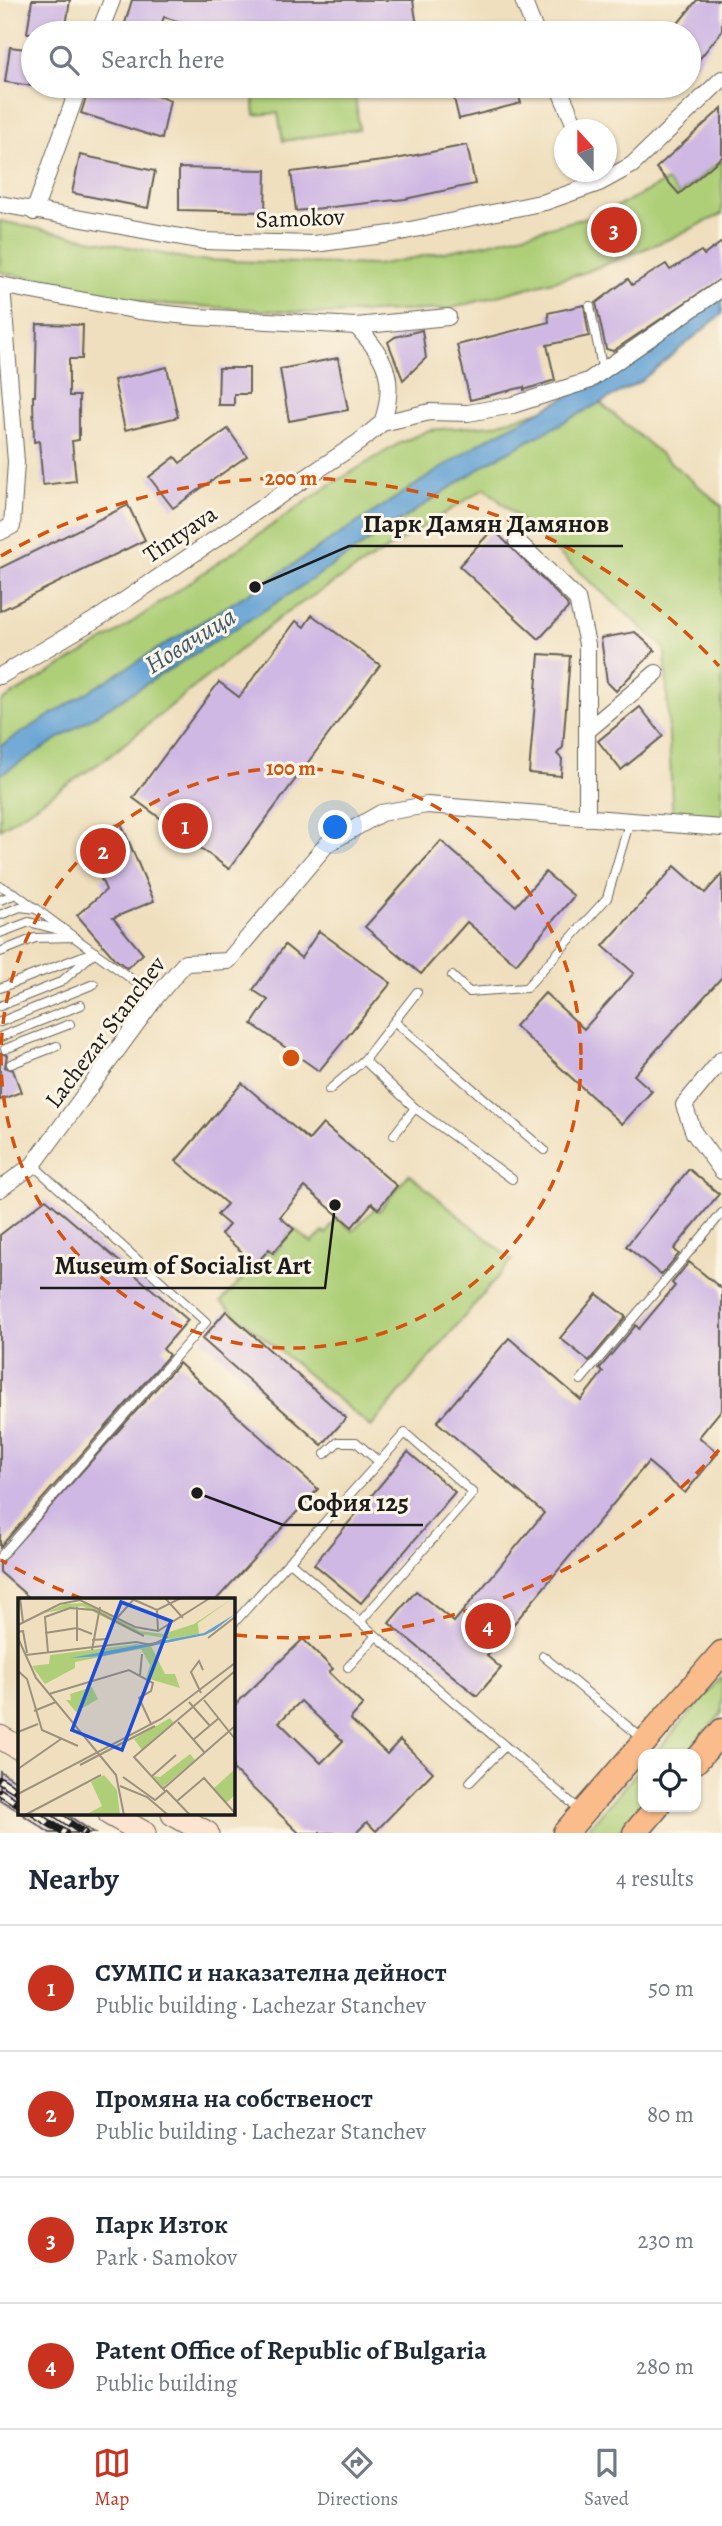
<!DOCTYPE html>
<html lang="en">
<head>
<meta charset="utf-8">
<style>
  body { margin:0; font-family:Alegreya,serif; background:#f2f2f3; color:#1f2937 }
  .controls { position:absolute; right:21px; bottom:21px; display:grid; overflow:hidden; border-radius:14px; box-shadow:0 2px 5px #0004 }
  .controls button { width:63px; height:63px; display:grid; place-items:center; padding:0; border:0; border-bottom:2px solid #e0e1e3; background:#fff; color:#1f2937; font:35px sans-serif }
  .compass { position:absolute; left:554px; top:119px; width:63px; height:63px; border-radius:50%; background:#fff; box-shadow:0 2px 5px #0004; rotate:339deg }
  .you { position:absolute; left:336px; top:828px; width:24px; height:24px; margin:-18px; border:5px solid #fff; border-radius:50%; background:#1a73e8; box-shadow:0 0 0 10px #1a73e833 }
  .badge { display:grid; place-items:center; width:46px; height:46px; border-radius:50%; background:#c8321e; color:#fff; font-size:23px; font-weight:700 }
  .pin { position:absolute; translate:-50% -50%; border:4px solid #fff; box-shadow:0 2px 7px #0006 }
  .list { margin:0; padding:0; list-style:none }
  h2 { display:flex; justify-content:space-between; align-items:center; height:91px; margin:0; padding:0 28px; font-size:30px }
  h2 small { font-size:23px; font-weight:400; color:#747a83 }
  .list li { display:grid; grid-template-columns:46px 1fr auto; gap:21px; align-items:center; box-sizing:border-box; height:126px; padding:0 28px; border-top:2px solid #e0e1e3 }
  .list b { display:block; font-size:26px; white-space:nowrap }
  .list p { margin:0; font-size:23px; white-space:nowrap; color:#747a83 }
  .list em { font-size:23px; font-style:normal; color:#747a83 }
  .icon { flex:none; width:38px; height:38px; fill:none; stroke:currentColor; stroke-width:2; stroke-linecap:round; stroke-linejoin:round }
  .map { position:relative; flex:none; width:722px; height:1833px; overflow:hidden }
  .search { position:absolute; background:#fff; box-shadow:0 2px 5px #0004; left:21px; right:21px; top:21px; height:77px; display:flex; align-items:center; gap:18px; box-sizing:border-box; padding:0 24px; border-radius:38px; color:#747a83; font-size:26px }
  .sheet { height:595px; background:#fff }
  nav { display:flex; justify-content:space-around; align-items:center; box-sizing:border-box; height:98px; border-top:2px solid #e0e1e3; background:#fff; font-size:19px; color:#747a83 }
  nav a { display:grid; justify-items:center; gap:4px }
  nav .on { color:#c8321e }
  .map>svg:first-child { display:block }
  .green { fill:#aecf78; stroke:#65764a; stroke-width:2 }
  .water { fill:#62a1d4; stroke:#3f5e78; stroke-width:2 }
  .building { fill:#cfb8e4; fill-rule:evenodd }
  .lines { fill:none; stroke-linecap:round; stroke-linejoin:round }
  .service-casing { stroke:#666055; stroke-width:10 }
  .minor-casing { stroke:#666055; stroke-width:18 }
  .secondary-casing { stroke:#666055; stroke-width:25 }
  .primary-casing { stroke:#666055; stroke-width:27 }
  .service { stroke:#fff; stroke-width:8 }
  .minor { stroke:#fff; stroke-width:16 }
  .secondary { stroke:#fde4d1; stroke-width:23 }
  .primary { stroke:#fabc8b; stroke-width:24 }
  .rail-casing { stroke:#1c1c1c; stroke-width:8 }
  .rail { stroke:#fcf5e5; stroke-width:5; stroke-dasharray:16; stroke-linecap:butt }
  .ring { fill:none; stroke:#d4530e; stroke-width:3.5; stroke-dasharray:12 9 }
  .labels { text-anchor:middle; stroke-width:6; stroke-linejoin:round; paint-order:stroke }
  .street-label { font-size:24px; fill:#1c1c1c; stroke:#fcf5e5 }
  .water-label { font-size:26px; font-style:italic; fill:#3c586f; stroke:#fcf5e5 }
  .inset-road { fill:none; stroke:#9b917d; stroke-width:2 }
  .view { fill:#1d4ed8; fill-opacity:0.15; stroke:#1d4ed8; stroke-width:3.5 }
  .inset-edge { fill:none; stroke:#1c1c1c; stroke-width:3.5 }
  .centre { fill:#d4530e; stroke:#fcf5e5; stroke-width:3.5 }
  .ring-label { font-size:21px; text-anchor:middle; font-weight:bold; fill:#d4530e; stroke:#fcf5e5; stroke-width:6; stroke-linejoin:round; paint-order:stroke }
  .leader { fill:none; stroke:#1c1c1c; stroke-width:2.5 }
  .callout-dot { fill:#1c1c1c; stroke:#fcf5e5; stroke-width:2.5 }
  .callout-label { font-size:26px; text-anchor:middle; font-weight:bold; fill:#1c1c1c; stroke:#fcf5e5; stroke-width:6; stroke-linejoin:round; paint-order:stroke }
</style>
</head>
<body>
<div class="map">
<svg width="722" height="1833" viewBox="0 0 722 1833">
  <rect width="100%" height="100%" fill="#fcf5e5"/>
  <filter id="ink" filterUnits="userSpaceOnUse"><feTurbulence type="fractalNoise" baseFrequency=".0143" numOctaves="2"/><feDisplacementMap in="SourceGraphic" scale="14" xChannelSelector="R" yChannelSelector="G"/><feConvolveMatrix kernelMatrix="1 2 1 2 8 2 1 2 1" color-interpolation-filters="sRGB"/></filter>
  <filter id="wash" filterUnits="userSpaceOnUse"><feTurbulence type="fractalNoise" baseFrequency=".00686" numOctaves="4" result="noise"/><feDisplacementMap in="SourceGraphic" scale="28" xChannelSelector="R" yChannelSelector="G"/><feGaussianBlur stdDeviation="1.57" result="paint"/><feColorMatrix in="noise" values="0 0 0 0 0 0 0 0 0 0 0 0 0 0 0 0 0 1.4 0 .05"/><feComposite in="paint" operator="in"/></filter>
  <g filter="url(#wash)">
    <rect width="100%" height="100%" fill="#efdfbe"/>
    <g class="green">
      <polygon points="252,86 354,86 359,129 283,141 278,113 255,115"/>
      <polygon points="722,160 722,214 672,238 583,273 449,309 327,314 146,303 0,272 0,221 193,260 377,265 485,244 604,213 667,181 679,194"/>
      <polygon points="591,395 722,506 722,828 673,824 665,648 485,488 284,614 107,758 0,829 0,702 115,634 330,485 400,443 429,430 493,425"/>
      <polygon points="409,1174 512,1260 371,1427 221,1302 269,1249 274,1253 294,1229 312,1243 323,1232 326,1234 337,1218 353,1231 375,1208 379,1211"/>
      <polygon points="722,1677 722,1713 686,1754 654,1754"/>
      <polygon points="643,1765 643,1803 617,1833 584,1833"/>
    </g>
    <polygon class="water" points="722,288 722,314 641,381 491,461 273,605 0,775 0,746 260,586 483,441 629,364"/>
    <g id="blocks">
      <g class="building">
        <polygon points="32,0 70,0 65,33 27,33"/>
        <polygon points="132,0 413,0 418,33 252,33 205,29 164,17 158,33 122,33"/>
        <polygon points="697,0 722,0 722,31 689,72 689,33 670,33"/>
        <polygon points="10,47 33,50 33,86 5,82"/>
        <polygon points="90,86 125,86 170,100 162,139 81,113"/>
        <polygon points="451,86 516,86 521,103 459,119"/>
        <polygon points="722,108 722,157 679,194 656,168"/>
        <polygon points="467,145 475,184 405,199 296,211 291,172 391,160"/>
        <polygon points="80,155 155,171 148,208 72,193"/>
        <polygon points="179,168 266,170 265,212 179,210"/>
        <polygon points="722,242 722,278 613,351 606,349 596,303 628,279 632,285 666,264 670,270 701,251 704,255"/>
        <polygon points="584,305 589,336 547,345 555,380 524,390 524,387 470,400 457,345 549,322 548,313"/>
        <polygon points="37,324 83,325 82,359 69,359 69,396 79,396 79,440 72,441 76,481 43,485 39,441 34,442 33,396 35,396"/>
        <polygon points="422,330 426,358 403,380 388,342 395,337"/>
        <polygon points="338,358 348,410 289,421 280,369"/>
        <polygon points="167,367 178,417 125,430 114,380"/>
        <polygon points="219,368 249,368 249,394 234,394 234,405 218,405"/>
        <polygon points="228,429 247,456 173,508 149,477 175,457 180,463"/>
        <polygon points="128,505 145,540 0,611 0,568"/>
        <polygon points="493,529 567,604 568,608 539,639 459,566"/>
        <polygon points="312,615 380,665 229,869 133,798 219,682 239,697 296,621 304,627"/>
        <polygon points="635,632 655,650 616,691 607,682 601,638"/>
        <polygon points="539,654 570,656 563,747 557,754 562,759 561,776 529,773"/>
        <polygon points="640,707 663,736 621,770 598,741"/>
        <polygon points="121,823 154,901 113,918 143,954 127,968 114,958 77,915 106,890 101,879 109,876 91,835"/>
        <polygon points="441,841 516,906 545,872 574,896 516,964 467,922 421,974 365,927"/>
        <polygon points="675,866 705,893 722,874 722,977 634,1075 652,1091 622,1124 515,1026 545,993 584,1029 634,973 603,946"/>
        <polygon points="319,931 391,983 319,1071 252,1024 268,1000 253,990 285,945 301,958"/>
        <polygon points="0,1053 7,1055 5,1067 13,1070 21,1092 0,1100"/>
        <polygon points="242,1083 309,1140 323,1124 397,1186 378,1209 372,1203 352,1227 305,1187 280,1217 294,1229 273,1253 269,1249 256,1264 221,1234 229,1225 217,1215 227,1204 176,1161"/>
        <polygon points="689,1169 719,1194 674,1249 679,1254 661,1275 626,1246"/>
        <polygon points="46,1199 188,1320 163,1349 169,1355 0,1547 0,1235"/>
        <polygon points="689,1262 722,1289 722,1409 699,1437 718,1453 685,1493 648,1462 487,1656 501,1668 477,1696 389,1623 416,1591 454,1622 544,1513 437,1422 509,1338 581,1400 603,1372 599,1369 636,1325 639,1329 675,1286 672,1283"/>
        <polygon points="597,1294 626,1317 589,1361 560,1338"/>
        <polygon points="226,1311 346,1418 322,1445 202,1339"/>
        <polygon points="179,1363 318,1489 216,1600 32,1600 0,1572 0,1563"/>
        <polygon points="408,1452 455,1492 361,1603 314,1564"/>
        <path d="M303,1639l30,30 -4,3 34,33 -13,14 37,35 13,-14 33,32 -57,59 -9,-9 -11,11h-57l-66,-64v-62zM301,1701l42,40 -22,22 -42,-41z"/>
        <polygon points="0,1771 19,1783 19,1811 0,1800"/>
        <polygon points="22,1814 66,1814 94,1833 50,1833"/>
      </g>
    </g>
  </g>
  <g filter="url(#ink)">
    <use href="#blocks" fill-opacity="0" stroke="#666055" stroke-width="2"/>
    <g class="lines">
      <defs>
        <g id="service">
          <polyline points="590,306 603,372"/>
          <polyline points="0,886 16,894"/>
          <polyline points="0,900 16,894 74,937"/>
          <polyline points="0,915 20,907 37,909"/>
          <polyline points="0,933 29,922 59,930"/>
          <polyline points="0,952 35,938 74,937 156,997"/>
          <polyline points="452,976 469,992 526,988 607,898 630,820"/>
          <polyline points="0,988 88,954"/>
          <polyline points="417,992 364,1060 415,1108 512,1179"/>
          <polyline points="0,1006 61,982 95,952"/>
          <polyline points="0,1022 94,984"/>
          <polyline points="395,1022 544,1150"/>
          <polyline points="0,1037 81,1005"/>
          <polyline points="5,1049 70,1024"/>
          <polyline points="11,1064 57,1046"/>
          <polyline points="329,1090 364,1060"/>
          <polyline points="394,1135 415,1108"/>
          <polyline points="581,1380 722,1213"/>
          <polyline points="0,1557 206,1322 33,1165"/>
          <polyline points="289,1561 581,1811"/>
          <polyline points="360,1622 473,1493 405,1433 379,1462"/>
          <polyline points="233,1624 379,1462 356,1442 338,1442 325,1454"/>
          <polyline points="543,1656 643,1739"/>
          <polyline points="348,1667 376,1636"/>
          <polyline points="470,1782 505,1746"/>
        </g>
        <g id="minor">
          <polyline points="523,0 536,33"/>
          <polyline points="99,33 112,0"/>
          <polyline points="558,86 577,130"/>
          <polyline points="0,204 203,241 314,244 391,234 545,202 599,183 632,165 722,79"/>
          <polyline points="34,212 79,86"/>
          <polyline points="0,285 139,311 197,317 356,326 448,317"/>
          <path d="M356,326c30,31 41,54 26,97"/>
          <polyline points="0,532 12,526 16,462 2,286"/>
          <polyline points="517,541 577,599 587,644 587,818"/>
          <polyline points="0,676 103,615 359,442 382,423 430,412 468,413 513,405 588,381 722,288"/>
          <polyline points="587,731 656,673"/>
          <polyline points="722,1059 684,1105 694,1133 722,1171"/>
          <polyline points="0,1189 33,1165 156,997 185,963 228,961 327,844 381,813 427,805 722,828"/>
        </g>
        <g id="secondary">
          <polyline points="0,1737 19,1748"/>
          <polyline points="110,1814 144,1833"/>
          <polyline points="173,1814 207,1833"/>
        </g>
        <g id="primary">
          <polyline points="696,1761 722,1731"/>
          <polyline points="565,1833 722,1653"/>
          <polyline points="635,1833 657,1807"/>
        </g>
      </defs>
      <use href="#service" class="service-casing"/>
      <use href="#minor" class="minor-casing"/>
      <use href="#secondary" class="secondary-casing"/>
      <use href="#primary" class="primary-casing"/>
      <use href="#service" class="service"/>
      <use href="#minor" class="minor"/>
      <use href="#secondary" class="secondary"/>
      <use href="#primary" class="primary"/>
      <defs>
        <g id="rail">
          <polyline points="0,1780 19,1792"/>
          <polyline points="0,1792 19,1804"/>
          <polyline points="35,1814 65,1833"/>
          <polyline points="56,1814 84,1833"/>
        </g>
      </defs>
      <use href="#rail" class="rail-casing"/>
      <use href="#rail" class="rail"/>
    </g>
  </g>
  <g class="ring">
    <circle cx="291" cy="1058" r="290"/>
    <path d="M719 1450A580 580 0 0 1 235 1635M83 1599A580 580 0 0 1 1 1560M1 556A580 580 0 0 1 719 666"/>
  </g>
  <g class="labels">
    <g class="street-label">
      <text transform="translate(300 218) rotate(-2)" y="8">Samokov</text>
      <text transform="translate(180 534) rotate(-34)" y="8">Tintyava</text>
      <text transform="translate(105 1032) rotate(-53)" y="8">Lachezar Stanchev</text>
    </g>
    <g class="water-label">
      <text transform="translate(190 640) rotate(-32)" y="9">Новачица</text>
    </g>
  </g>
  <g transform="translate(18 1598)">
    <rect width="217" height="217" fill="#efdfbe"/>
    <path d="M215,0l-35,25 1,11 -28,5 -36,-6 -53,-27 -38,7 21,-9 20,-1 55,28 23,3 31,-10zM119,46l14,2 14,28h10l5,14 -34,-10 4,-13 -9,-16 -66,13v6l-30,16 -13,-18 17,-2 1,-9zM74,89l6,12 -22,13 -10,-12h5l-1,-6zM152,120l4,5 -32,27 -8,-11zM172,156l5,6 -32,27 -10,-11 7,1zM217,171v26l-9,8 -13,-14zM86,177l13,15 3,25 -31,-2 13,-7 -11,-24z" fill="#aecf78"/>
    <path d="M217,16l-20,16 -10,5 -103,21 -32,2 134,-25z" fill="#62a1d4"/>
    <path class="inset-road" d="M2,0l3,24M112,0l27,12 24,-12M147,0l18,20M59,9v34M139,12l1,21M99,20l18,-20M0,27l42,-21 20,-4 55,27 23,4 52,-33M0,34l5,-1 4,22M27,35l32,-5 15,6M0,40l18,40 80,97 8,40M190,40l27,-21M74,42l15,-1 6,-16M74,52l8,-43M30,55l-3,-36 25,-9 24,2 50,26M8,57l110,-13 16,3 16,-8M0,73l9,8 15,51 36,16M122,77l2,-21M183,95l-10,-21 8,-11 4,9M31,96l80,-24 24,13 -2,8 -12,7 12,26M186,102l31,39M171,104l21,24M16,113l22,-9M160,124l27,31M0,134l20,-8M175,142l26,-22M62,167l75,-39M0,171l43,-30M105,179l32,23 11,-9M133,179l25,-22M102,188l27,11 21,18M145,191l72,-63M148,192l24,25M147,193l-31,-34 101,-86M0,196l143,-75 74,-56M159,203l27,-23 31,35M7,217l76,-40"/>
    <path class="view" d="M103,4l50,19 -49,129 -50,-20z"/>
    <rect width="217" height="217" class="inset-edge"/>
  </g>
  <circle cx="291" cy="1058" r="10" class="centre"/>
  <g class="ring-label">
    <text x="291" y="485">200 m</text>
    <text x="291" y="775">100 m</text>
  </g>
  <path class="leader" d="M255 587L349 546H623M335 1205L325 1288H40M197 1493L283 1525H423"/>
  <g class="callout-dot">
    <circle cx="255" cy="587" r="7"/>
    <circle cx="335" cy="1205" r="7"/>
    <circle cx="197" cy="1493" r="7"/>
  </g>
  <g class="callout-label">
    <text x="486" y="532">Парк Дамян Дамянов</text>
    <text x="183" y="1274">Museum of Socialist Art</text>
    <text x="353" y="1511">София 125</text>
  </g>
</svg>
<div class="controls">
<button><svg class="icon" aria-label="locate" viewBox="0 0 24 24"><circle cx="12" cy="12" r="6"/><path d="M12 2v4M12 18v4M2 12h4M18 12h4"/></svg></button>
</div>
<svg class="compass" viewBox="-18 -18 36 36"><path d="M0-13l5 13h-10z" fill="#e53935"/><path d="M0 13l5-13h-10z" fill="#747a83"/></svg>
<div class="you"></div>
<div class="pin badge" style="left:185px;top:826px">1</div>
<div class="pin badge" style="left:103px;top:851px">2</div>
<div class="pin badge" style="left:614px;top:230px">3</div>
<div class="pin badge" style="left:488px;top:1626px">4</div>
<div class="search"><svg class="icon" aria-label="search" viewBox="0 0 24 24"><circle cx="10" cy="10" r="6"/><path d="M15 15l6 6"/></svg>Search here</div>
</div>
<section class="sheet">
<h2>Nearby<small>4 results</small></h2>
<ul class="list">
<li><span class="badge">1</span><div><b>СУМПС и наказателна дейност</b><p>Public building · Lachezar Stanchev</p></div><em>50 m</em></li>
<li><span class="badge">2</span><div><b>Промяна на собственост</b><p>Public building · Lachezar Stanchev</p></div><em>80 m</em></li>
<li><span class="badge">3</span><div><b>Парк Изток</b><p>Park · Samokov</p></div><em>230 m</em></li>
<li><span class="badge">4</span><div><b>Patent Office of Republic of Bulgaria</b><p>Public building</p></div><em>280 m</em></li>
</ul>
</section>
<nav>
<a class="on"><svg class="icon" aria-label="map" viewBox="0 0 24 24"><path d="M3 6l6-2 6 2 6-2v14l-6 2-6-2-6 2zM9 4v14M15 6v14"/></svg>Map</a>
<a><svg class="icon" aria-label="directions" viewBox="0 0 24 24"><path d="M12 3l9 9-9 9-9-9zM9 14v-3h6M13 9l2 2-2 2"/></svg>Directions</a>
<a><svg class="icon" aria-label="saved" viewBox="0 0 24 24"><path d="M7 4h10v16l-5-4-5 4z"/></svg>Saved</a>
</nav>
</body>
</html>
